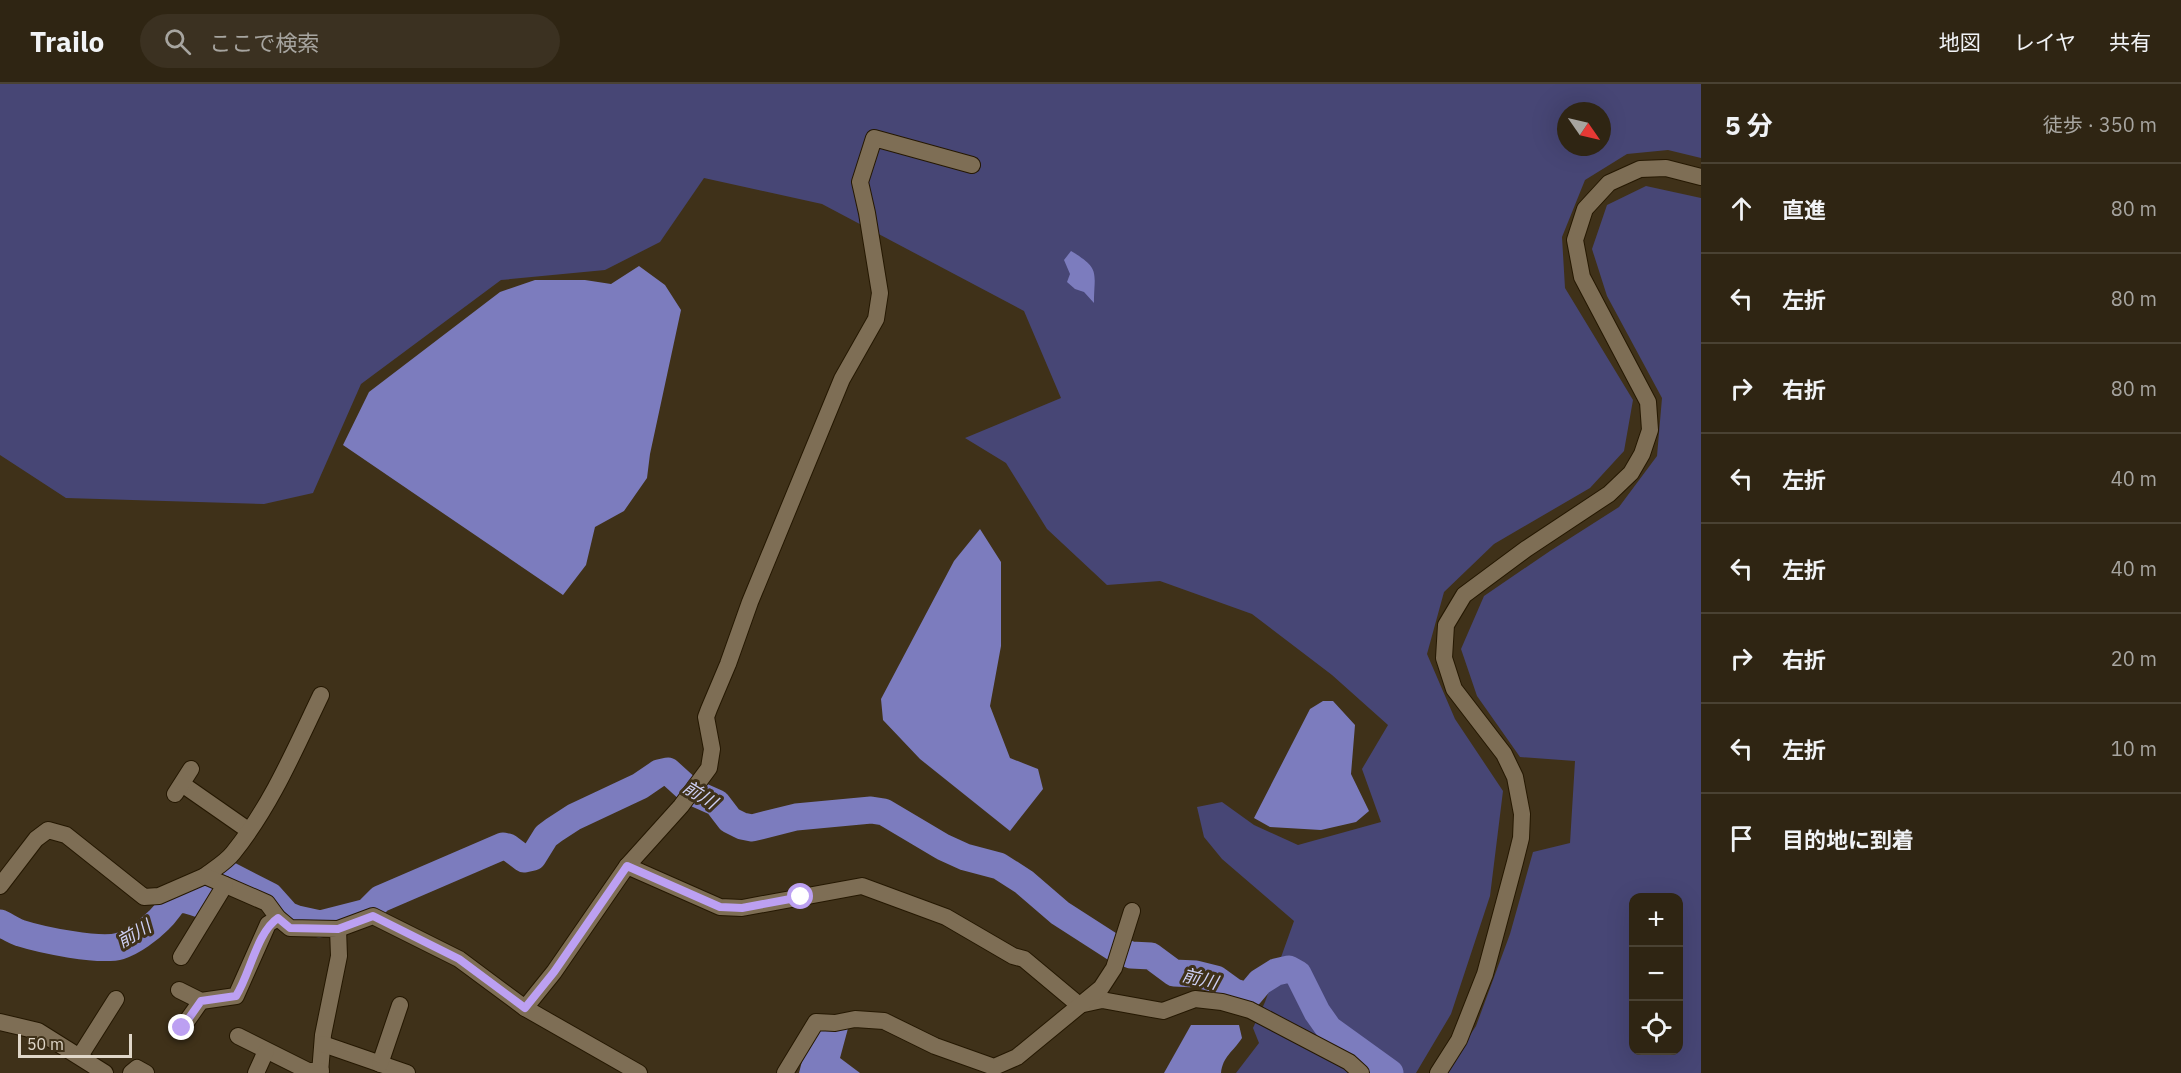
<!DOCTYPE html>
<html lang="ja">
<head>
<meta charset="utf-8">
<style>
  body { margin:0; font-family:"IBM Plex Sans","Noto Sans JP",sans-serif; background:#3b3121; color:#f1f3f6 }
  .controls { position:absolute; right:18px; bottom:18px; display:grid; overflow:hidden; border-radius:12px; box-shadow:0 6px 24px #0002 }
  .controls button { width:54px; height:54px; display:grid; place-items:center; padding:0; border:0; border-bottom:2px solid #4a4233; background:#2f2513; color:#f1f3f6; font:30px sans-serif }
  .compass { position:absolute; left:1557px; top:18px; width:54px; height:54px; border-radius:50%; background:#2f2513; box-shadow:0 6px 24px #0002; rotate:124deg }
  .scale { position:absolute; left:18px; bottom:15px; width:114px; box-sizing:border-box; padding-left:6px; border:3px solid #e0d7c9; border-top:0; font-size:16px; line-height:21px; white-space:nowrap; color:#e0d7c9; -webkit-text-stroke:4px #3f3119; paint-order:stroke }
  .stop { position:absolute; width:18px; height:18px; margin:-14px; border:4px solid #bca0f2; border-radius:50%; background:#fff }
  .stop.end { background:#bca0f2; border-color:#fff; box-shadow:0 2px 6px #0008 }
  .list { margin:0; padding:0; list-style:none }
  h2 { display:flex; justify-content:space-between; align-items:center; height:78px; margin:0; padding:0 24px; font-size:26px }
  h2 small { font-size:20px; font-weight:400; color:#a7a5a0 }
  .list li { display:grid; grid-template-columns:39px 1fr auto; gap:18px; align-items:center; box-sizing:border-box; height:90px; padding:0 24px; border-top:2px solid #4a4233 }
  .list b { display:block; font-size:22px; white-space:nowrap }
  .list em { font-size:20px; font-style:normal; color:#a7a5a0 }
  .icon { flex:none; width:33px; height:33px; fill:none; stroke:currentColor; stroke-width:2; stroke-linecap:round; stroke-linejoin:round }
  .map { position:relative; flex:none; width:1701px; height:989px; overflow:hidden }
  header { display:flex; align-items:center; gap:36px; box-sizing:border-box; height:84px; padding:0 30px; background:#2f2513; border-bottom:2px solid #4a4233 }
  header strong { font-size:28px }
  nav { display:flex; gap:33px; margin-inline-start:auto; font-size:21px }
  .search { width:420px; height:54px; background:#3b3121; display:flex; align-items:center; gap:15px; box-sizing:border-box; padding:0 21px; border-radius:33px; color:#a7a5a0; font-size:22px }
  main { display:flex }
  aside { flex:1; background:#2f2513 }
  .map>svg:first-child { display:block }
  .green { fill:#474675; fill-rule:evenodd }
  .water { fill:#7c7cbe }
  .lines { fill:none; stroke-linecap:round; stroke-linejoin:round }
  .river { stroke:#7c7cbe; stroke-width:27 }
  .minor-casing { stroke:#251802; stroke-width:18 }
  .minor { stroke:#7e6e55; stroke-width:16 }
  .route { stroke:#bca0f2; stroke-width:8 }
  .labels { text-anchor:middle; stroke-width:6; stroke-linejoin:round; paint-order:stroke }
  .water-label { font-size:18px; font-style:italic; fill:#ced0f5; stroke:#3f3119 }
</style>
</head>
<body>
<header>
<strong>Trailo</strong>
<div class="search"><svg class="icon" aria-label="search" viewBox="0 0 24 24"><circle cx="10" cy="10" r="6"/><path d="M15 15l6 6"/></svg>ここで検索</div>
<nav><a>地図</a><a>レイヤ</a><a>共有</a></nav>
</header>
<main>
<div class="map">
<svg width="1701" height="989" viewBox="0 0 1701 989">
  <rect width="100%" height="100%" fill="#3f3119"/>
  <g class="green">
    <path d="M0,0h1701v74l-33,-8 -41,4 -42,26 -23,57 3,51 68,112 -9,51 -34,37 -96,56 -50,48 -17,62 28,65 48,72 -13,105 -39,118 -35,59h-180l23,-30 -6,-15 12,-26 29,-81 -72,-62 -18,-22 -7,-30 25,-5 32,23 44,20 83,-23 -19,-53 26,-44 -56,-50 -80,-61 -92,-33 -53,4 -60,-56 -41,-66 -41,-25 96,-40 -37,-87 -202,-107 -118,-26 -44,64 -55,28 -104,10 -140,104 -48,109 -49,11 -198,-6 -66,-43zM1566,27h36v36h-36z"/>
    <path d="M1646,102l55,12v875h-256l31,-47 34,-92 23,-82 37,-9 5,-82 -55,-4 -43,-61 -16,-47 23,-53 66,-45 69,-44 38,-51 5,-58 -55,-102 -15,-47 15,-44zM1634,814h44v152h-44z"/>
  </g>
  <g class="water">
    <path d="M1071,167c30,18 23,21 23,52l-10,-11 -9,-3 -8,-7 3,-8 -6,-14z"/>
    <polygon points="639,182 665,201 681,226 650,370 647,394 624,427 595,443 586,481 563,511 343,361 369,308 500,208 535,196 585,196 611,200"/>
    <polygon points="980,445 1001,478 1001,562 990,622 1010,674 1038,685 1043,705 1010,747 920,675 883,636 881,615 954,477"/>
    <polygon points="1323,617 1333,617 1355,641 1351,690 1369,727 1356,738 1321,746 1270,743 1254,734 1310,625"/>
    <polygon points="850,937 840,974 860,989 799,989 802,977 820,939"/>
    <path d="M1191,941h48l3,13c-9,14 -19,18 -21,35h-57z"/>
  </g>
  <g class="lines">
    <path class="river" d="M0,839c7,3 13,8 20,10 22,7 80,19 100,13 13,-4 29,-16 39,-26 17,-16 11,-27 40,-16l11,-11 2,-7 17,-11 41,21 17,19 10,4 23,5 47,-12 13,-13 123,-53 5,1 16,12 9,-2 13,-21 8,-6 20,-13 66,-31 19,-13 9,-2 22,20 27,12 13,17 12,6 10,2 44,-11 75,-7 13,2 59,35 22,10 34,9 25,16 36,31 56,36 15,6 20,1 23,17 22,1 20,5 18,13 10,3 6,-1 10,-12 16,-10 13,-3 9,5 19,38 12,17 61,44"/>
    <defs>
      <g id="minor">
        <polyline points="182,700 248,746"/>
        <polyline points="175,710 191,685"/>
        <polyline points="627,782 720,823 742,824 862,802 946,833 1013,872 1024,875 1079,921 1102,916 1163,927 1195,915 1222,918 1250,926 1349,978 1361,989"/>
        <path d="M205,792c9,-7 21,-14 28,-23 38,-47 62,-104 88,-158"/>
        <polyline points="0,802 36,755 48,746 66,751 144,813 159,812 205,792 267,819 278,834 290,844 338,845 339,872 323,951 320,989"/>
        <polyline points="338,845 373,832 459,875 525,924 554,888 627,782 681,722 709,684 712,665 706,633 709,625 728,580 750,518 842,295 876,235 880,209 867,129 860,98 874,54 972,81"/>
        <polyline points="181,873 225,801"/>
        <polyline points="179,906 201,917 236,912 268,840 278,834"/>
        <polyline points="525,924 639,989"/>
        <polyline points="0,938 38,947 105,989"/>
        <polyline points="182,944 201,917"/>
        <polyline points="238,952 308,987 321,987"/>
        <polyline points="323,960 407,989"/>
        <polyline points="80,972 116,915"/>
        <polyline points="380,980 400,921"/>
        <polyline points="131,989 137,984 146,989"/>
        <polyline points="256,989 266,967"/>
        <polyline points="785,989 816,938 835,939 855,935 884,937 935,962 994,983 1017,973 1101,904 1114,884 1132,827"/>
        <polyline points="1438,989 1459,956 1485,890 1515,778 1521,754 1522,730 1515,693 1504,670 1454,605 1444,574 1446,541 1464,511 1526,465 1609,410 1631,389 1642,370 1650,346 1648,318 1582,193 1575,156 1585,125 1609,99 1640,85 1666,84 1701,93"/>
      </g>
    </defs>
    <use href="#minor" class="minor-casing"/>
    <use href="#minor" class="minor"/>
  </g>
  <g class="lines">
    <path class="route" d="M182,944l19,-27 35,-5c14,-22 21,-64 42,-78l12,10 48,1 35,-13 86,43 66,49 29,-36 73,-106 93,41 22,1 59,-11"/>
  </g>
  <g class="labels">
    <g class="water-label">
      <text transform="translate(700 711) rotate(32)" y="6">前川</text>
      <text transform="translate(134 850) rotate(-30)" y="6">前川</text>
      <text transform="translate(1200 895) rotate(14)" y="6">前川</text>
    </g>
  </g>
</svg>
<div class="controls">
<button>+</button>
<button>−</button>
<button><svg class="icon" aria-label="locate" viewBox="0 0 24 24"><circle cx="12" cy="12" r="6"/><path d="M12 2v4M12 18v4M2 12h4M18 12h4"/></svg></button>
</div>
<svg class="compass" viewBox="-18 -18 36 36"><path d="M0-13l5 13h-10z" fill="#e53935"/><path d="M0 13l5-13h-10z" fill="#a7a5a0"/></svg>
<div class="scale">50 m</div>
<div class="stop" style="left:801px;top:813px"></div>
<div class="stop end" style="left:182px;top:944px"></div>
</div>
<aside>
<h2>5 分<small>徒歩 · 350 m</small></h2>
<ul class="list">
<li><svg class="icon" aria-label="ahead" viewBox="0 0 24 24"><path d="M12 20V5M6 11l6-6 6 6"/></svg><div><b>直進</b></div><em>80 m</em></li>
<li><svg class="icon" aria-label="left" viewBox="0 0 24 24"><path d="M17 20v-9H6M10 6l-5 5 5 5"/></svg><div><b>左折</b></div><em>80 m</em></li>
<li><svg class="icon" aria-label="right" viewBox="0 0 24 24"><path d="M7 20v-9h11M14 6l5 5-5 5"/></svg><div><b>右折</b></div><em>80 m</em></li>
<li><svg class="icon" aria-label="left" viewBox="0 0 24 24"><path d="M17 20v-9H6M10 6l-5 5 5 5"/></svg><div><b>左折</b></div><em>40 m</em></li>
<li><svg class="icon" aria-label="left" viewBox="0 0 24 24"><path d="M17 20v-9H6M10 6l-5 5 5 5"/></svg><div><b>左折</b></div><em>40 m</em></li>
<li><svg class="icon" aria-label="right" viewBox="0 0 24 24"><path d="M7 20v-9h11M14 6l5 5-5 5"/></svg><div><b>右折</b></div><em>20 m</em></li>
<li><svg class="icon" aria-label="left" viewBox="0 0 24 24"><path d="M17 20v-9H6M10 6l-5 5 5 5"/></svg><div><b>左折</b></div><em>10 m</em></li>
<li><svg class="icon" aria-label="arrive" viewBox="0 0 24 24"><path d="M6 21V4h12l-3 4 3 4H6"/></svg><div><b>目的地に到着</b></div></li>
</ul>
</aside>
</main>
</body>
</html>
